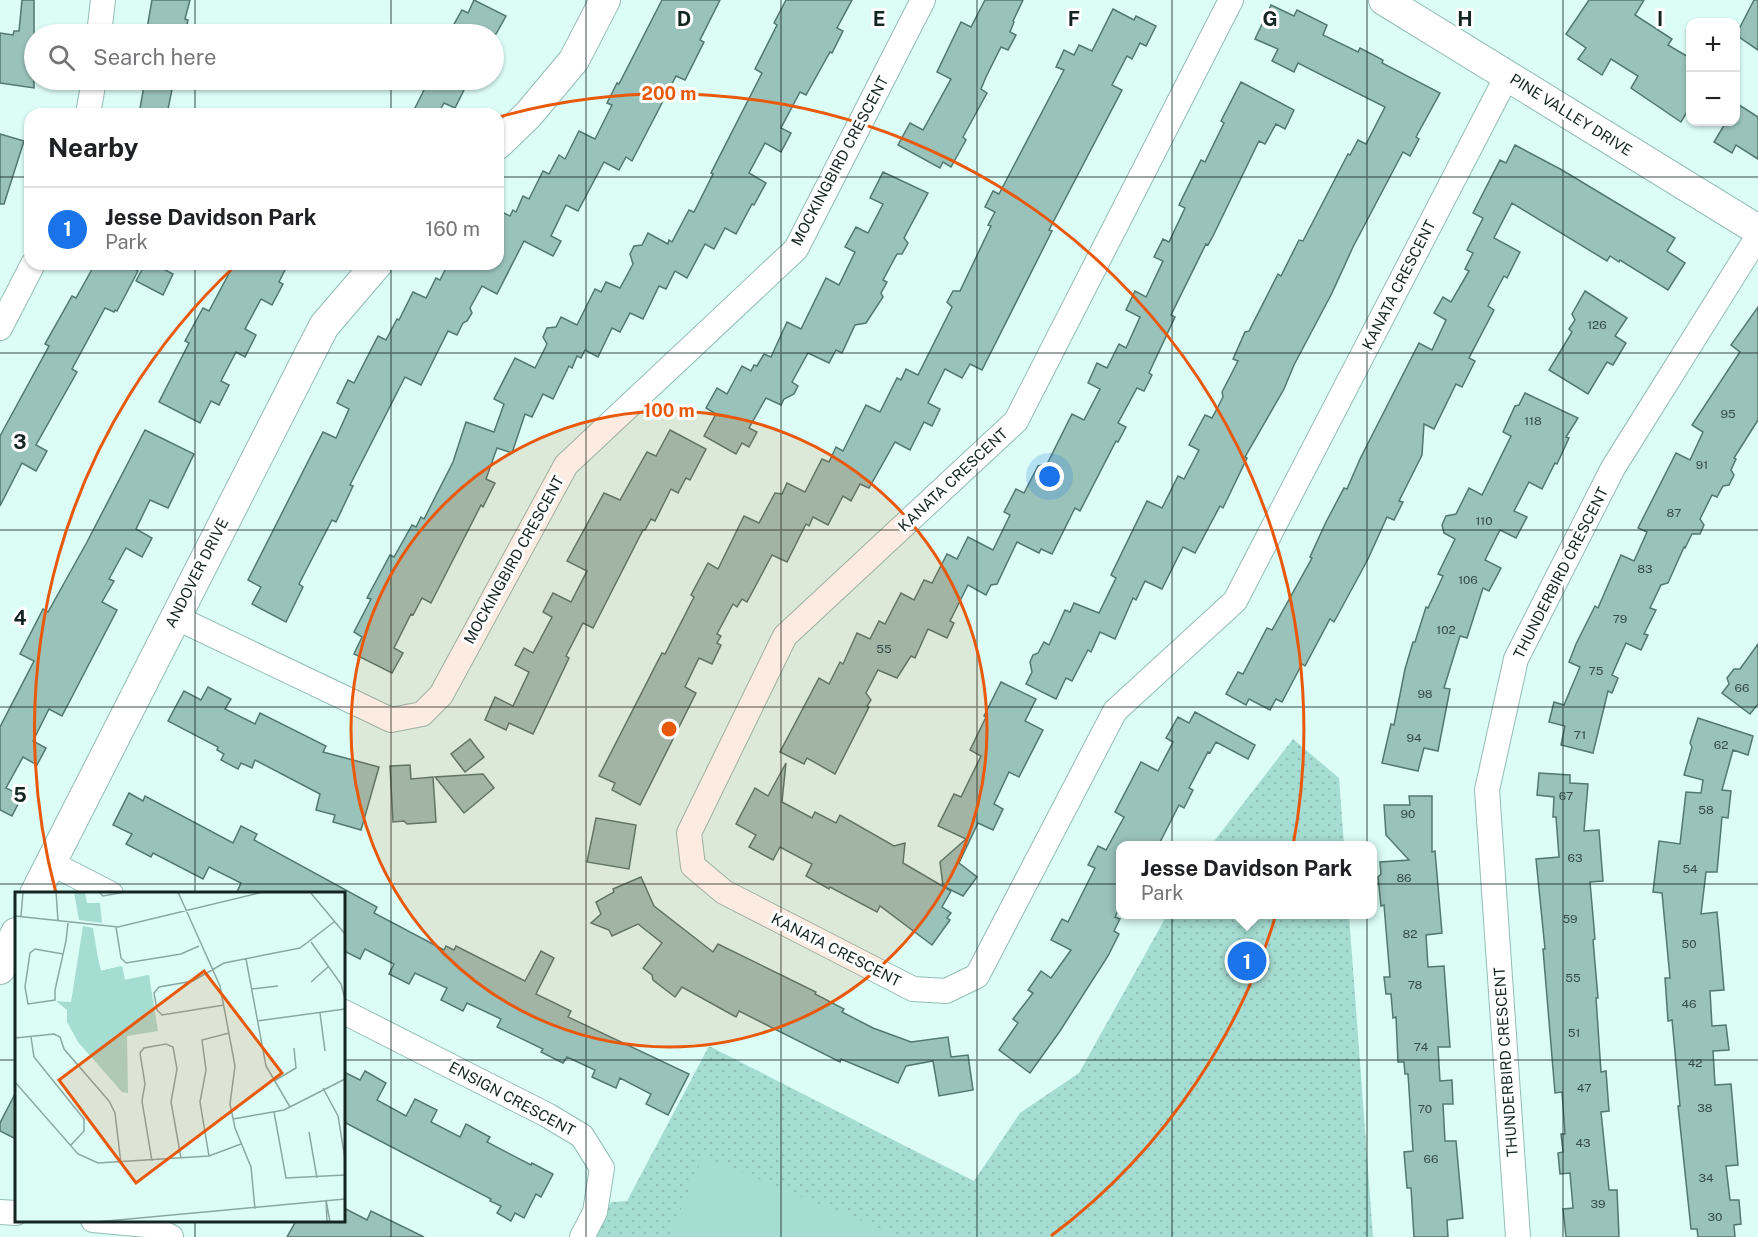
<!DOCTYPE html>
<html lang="en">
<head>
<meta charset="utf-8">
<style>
  body { margin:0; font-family:"Public Sans",sans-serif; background:#f6f6f6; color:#202124 }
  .controls { position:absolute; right:18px; top:18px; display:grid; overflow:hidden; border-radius:12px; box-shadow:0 2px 4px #0004 }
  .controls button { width:54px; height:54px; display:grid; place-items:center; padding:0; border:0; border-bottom:2px solid #e0e0e0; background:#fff; color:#202124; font:30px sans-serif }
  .you { position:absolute; left:1050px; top:477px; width:21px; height:21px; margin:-15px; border:4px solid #fff; border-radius:50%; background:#1a73e8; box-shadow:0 0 0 9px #1a73e833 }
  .badge { display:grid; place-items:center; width:39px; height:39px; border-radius:50%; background:#1a73e8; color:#fff; font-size:20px; font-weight:700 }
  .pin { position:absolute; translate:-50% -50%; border:3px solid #fff; box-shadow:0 2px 6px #0006 }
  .popup { position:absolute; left:1116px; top:841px; width:261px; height:78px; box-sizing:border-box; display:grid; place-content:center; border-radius:12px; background:#fff; filter:drop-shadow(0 2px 4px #0005); font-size:20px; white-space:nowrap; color:#757577 }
  .popup b { font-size:22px; color:#202124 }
  .popup::after { content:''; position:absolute; left:50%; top:100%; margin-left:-12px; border:12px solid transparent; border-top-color:#fff }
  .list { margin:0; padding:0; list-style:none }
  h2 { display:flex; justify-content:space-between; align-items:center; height:78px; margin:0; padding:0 24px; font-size:26px }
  h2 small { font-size:20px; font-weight:400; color:#757577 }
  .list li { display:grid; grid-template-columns:39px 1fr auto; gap:18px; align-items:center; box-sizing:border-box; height:84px; padding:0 24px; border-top:2px solid #e0e0e0 }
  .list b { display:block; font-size:22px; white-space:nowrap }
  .list p { margin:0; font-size:20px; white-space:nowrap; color:#757577 }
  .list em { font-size:20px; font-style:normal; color:#757577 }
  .icon { flex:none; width:33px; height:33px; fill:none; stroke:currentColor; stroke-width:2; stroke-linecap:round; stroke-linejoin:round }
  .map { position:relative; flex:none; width:1758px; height:1237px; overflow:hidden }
  .search { position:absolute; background:#fff; box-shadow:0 2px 4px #0004; left:24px; top:24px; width:480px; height:66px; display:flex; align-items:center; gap:15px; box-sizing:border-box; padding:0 21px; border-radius:33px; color:#757577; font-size:22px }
  .panel { position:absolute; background:#fff; box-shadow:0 2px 4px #0004; left:24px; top:108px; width:480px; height:162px; border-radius:18px }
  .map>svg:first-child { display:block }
  .grass { fill:url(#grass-dots) }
  .garden { fill:#a6ddd3 }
  .building { fill:#99c2ba; stroke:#517871; stroke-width:1.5 }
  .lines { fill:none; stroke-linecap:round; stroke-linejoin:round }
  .minor-casing { stroke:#93bdb5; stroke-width:26 }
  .tertiary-casing { stroke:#93bdb5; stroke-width:32 }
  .minor { stroke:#fff; stroke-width:24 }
  .tertiary { stroke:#fff; stroke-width:30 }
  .grid { fill:none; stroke:#142522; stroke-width:1.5; stroke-opacity:0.55 }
  .ring { fill:none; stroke:#e8590c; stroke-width:3 }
  .labels { text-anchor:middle; stroke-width:6; stroke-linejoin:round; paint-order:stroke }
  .number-label { font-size:12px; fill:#354c48 }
  .street-label { font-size:15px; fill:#142522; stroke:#fff }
  .inset-road { fill:none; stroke:#8ba7a1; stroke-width:1.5 }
  .view { fill:#e8590c; fill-opacity:0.15; stroke:#e8590c; stroke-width:3 }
  .inset-edge { fill:none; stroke:#142522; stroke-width:3 }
  .grid-label { font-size:20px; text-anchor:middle; font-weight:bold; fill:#142522; stroke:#fff; stroke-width:6; stroke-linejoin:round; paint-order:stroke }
  .centre { fill:#e8590c; stroke:#fff; stroke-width:3 }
  .ring-label { font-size:18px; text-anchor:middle; font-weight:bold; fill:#e8590c; stroke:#fff; stroke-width:6; stroke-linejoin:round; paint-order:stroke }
</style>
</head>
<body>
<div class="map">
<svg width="1758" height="1237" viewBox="0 0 1758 1237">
  <defs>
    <pattern id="grass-dots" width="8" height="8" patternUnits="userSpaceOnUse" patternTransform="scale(1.5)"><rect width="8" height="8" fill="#a6ddd3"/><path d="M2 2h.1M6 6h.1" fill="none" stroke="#8ebeb5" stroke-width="1.8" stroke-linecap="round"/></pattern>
  </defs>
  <rect width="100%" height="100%" fill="#dbfdf6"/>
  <g class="grass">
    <polygon points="1293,739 1339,778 1344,845 1211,845"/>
    <polygon points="1167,915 1349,915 1373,1237 594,1237 611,1202 627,1201 709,1046 974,1181 1020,1113 1079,1073"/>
  </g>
  <polygon class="garden" points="703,1157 902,1237 669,1237"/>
  <g class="building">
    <polygon points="22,0 34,0 34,88 0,83 0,33 13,35 14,31 19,31"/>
    <polygon points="152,0 190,0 185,19 188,20 185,34 146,34"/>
    <polygon points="474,0 506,16 496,34 457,34 460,29 453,26 462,10 468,13"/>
    <polygon points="662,0 720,0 700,40 704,42 685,80 676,76 632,161 626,157 619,170 604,162 578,211 566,205 551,236 561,241 553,256 524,241 497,294 482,286 470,308 472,313 467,321 463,323 457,335 448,331 421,385 405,377 350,485 353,486 336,522 332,520 299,584 303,587 286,622 252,604 261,587 248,580 323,432 336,438 349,409 337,403 348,380 354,383 378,336 386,340 397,319 399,320 413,292 426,298 436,278 440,280 448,264 498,264 498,210 510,216 513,210 516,212 523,196 529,199 543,171 549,174 559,155 565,159 579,131 595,139 612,105 607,103 617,83 619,84"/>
    <polygon points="786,0 852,0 837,28 843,31 832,53 830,52 806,95 800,92 781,128 791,133 781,152 765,143 749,173 766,183 754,205 752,204 736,234 725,228 714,249 705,244 687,278 675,271 666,289 659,286 643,319 630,313 620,332 612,328 598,357 585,350 581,358 577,356 572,368 569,366 553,399 543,394 532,417 525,414 512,453 497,448 486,479 495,483 483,507 481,505 431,603 422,598 413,615 411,614 394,648 403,653 392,673 354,654 362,637 354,632 371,599 367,598 390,555 394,557 412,525 416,527 421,517 424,519 453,462 466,422 494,432 504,404 494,399 515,358 535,368 547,344 543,337 547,328 556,327 561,317 577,325 595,289 601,292 606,282 620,288 633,264 630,254 634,246 642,245 648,233 668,244 669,240 672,242 689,210 694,212 713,174 711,173 762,73 755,69 777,25 774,23"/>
    <polygon points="985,0 1023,0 1013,21 1014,22 1010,32 1016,35 1008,50 1001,47 986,77 981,89 987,93 963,137 966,140 951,167 943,162 940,168 898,145 910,123 923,130 951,79 937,72 961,22 971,27"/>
    <polygon points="1589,0 1644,0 1635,15 1672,39 1668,45 1690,58 1690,107 1681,122 1631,88 1638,76 1611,59 1602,75 1578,59 1586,48 1566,34"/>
    <polygon points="1754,0 1758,0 1758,50 1736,35"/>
    <polygon points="1271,5 1294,16 1297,10 1327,25 1323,35 1358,52 1360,48 1383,60 1382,63 1440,93 1416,137 1419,139 1410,156 1403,152 1353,247 1332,293 1294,365 1284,389 1245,457 1247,458 1223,508 1220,506 1195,553 1183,547 1162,589 1145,581 1136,600 1133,598 1115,639 1100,632 1091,652 1088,650 1072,681 1066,678 1056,699 1026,684 1032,672 1030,662 1033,655 1038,653 1044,642 1049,645 1065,610 1070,612 1074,603 1099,613 1116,578 1111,575 1147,501 1162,508 1178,476 1184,479 1199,450 1189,445 1205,415 1212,418 1223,397 1222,392 1238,361 1233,359 1245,332 1249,331 1278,274 1281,276 1299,240 1303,241 1348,154 1350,155 1358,140 1366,144 1385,107 1298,63 1294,72 1272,61 1278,49 1255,39"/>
    <polygon points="1113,9 1134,20 1136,16 1156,26 1146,46 1140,43 1132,59 1127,56 1112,85 1122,90 1049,230 1052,231 982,370 970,364 962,378 945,369 928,403 940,409 932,426 924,422 910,450 895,442 869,488 860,484 851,501 843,496 828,525 813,517 809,526 806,524 787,562 772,555 747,602 742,599 737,607 733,604 717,634 721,636 717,643 721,645 712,664 699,658 685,687 696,693 640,805 612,790 615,783 599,776 662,653 665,654 694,597 691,595 708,563 718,569 744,516 759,523 775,493 782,494 787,483 805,492 822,459 829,462 836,447 843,451 866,405 880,412 897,378 901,380 906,369 918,375 952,307 947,302 953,291 960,291 991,226 988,225 995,212 985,207 993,191 999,194 1064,70 1056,67 1064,50 1074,55 1079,45 1092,51"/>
    <polygon points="145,80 174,80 167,114 139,114"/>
    <polygon points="429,80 469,80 455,108 444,103 438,114 412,114"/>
    <polygon points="1241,82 1294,110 1285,129 1276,124 1265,144 1259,141 1213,236 1208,245 1206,244 1171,315 1175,317 1149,373 1152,375 1144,391 1137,388 1118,423 1126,427 1118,442 1116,441 1080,511 1075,508 1052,554 1041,549 1039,553 1017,542 997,584 991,585 986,595 968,585 950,621 954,623 947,638 928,629 915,658 911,656 897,678 878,670 866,693 871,700 867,706 869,707 835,774 807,758 804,764 780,752 819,678 829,684 840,662 843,664 857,633 870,639 879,621 885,624 901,593 914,600 924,580 932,583 947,554 957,559 968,537 993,550 1010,515 1004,512 1016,489 1024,493 1038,466 1047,464 1072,414 1084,420 1100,389 1088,383 1097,363 1107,368 1119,344 1126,348 1140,317 1126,310 1135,291 1146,297 1163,261 1154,257 1163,239 1169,242 1185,208 1179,205 1201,160 1205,162 1224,123 1221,121"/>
    <polygon points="1736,103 1758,117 1758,159 1736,145 1732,153 1714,142 1726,122 1736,122"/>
    <polygon points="0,134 24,141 4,204 0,204"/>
    <polygon points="1515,145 1562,170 1675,238 1667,251 1685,263 1668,290 1620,260 1619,262 1610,256 1607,261 1512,203 1494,238 1520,252 1507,278 1504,276 1488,306 1494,310 1469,358 1475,361 1462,387 1456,384 1434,429 1424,424 1422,455 1399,501 1403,502 1394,520 1387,517 1368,559 1334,622 1330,619 1305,666 1302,664 1282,702 1276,699 1270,710 1249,699 1246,705 1226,694 1238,672 1243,674 1267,628 1272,630 1312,558 1310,557 1326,522 1344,488 1347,489 1360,459 1419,343 1432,350 1446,320 1434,313 1443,297 1451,302 1469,271 1465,269 1473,253 1467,250 1483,218 1473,213 1500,160 1506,163"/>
    <polygon points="883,172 928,193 904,238 908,243 902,254 897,254 883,280 887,282 881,293 883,297 866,323 855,325 842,353 836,350 829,363 808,353 792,382 798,386 794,394 784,399 781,405 766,398 749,428 757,432 749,447 742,443 736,454 704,436 716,414 706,408 717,388 727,394 742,366 751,371 754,365 757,366 764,354 771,357 787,322 801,329 826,278 839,285 855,252 845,247 856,227 868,233 883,204 870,198"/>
    <polygon points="95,264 126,264 138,271 117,311 115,310 114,312 105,308 72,369 77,372 36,445 47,451 36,471 22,463 0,506 0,436 49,346 45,344 72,296 76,298"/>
    <polygon points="145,264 154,264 173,274 163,295 136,281"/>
    <polygon points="234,264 288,264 279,282 283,284 272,305 261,299 245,329 256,335 245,357 236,352 221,381 229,385 219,405 211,401 200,423 159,402 189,343 185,341 203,308 209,311"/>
    <polygon points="1585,291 1627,318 1615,336 1626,343 1613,365 1607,362 1588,394 1549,370 1572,332 1569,329 1575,320 1572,314"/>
    <polygon points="1758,307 1758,420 1734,458 1736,459 1731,470 1734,475 1729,485 1723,486 1717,497 1712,495 1700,519 1704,525 1700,534 1692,534 1685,548 1684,547 1668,583 1661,585 1650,608 1656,610 1644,634 1648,635 1641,650 1626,643 1612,675 1618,678 1612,693 1608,691 1593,753 1561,745 1565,726 1549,722 1554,702 1564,705 1580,667 1569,662 1576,644 1595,606 1598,608 1621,555 1634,561 1647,532 1638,528 1676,453 1690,460 1703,432 1692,425 1740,352 1731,345"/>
    <polygon points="1525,393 1578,418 1566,437 1569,438 1557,464 1555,463 1542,489 1529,482 1514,511 1527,517 1516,538 1500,530 1485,560 1501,568 1489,591 1483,588 1467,638 1460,636 1444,688 1450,689 1438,751 1424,748 1418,771 1382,763 1391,724 1394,725 1405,669 1413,642 1415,642 1426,607 1428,608 1443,576 1438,574 1455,539 1444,533 1442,525 1446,516 1456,514 1469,488 1482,495 1511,436 1503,432 1515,406 1519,405"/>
    <polygon points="145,430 194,454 168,508 150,500 136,529 152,538 142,557 126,548 109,579 114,581 102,602 117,610 62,716 49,709 33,741 46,748 37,765 23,757 6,788 22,796 12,816 0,810 0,727 34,661 20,654 43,609 48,612 87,542"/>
    <polygon points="670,430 706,449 690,480 686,478 678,493 671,489 655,521 651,519 645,530 643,530 593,628 583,623 566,656 569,658 533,734 509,723 506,730 485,720 495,697 513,706 529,672 515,665 524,648 533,653 552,617 543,612 553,593 571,602 587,571 567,561 604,493 620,500 647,452 656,456"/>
    <polygon points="1758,644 1758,704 1750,714 1722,693 1729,684 1727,678 1734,669 1740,669"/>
    <polygon points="1001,682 1036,699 1025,721 1043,730 1019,777 1009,772 994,804 1003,809 993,830 978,823 959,863 977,877 963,896 943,886 940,862 966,839 938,826 954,794 961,797 981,756 970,750 986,717 984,716"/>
    <polygon points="208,687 231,699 225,709 255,724 260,713 326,746 323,752 379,767 361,830 333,822 335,815 316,810 320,794 255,760 252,768 241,763 238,769 221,760 224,754 217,750 218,747 168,721 184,691 201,700"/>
    <polygon points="1195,712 1255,745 1248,759 1216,742 1210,753 1208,752 1189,788 1193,790 1184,808 1179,805 1158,846 1121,846 1121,905 1115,917 1120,919 1114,931 1119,934 1108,956 1060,1031 1030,1073 999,1050 1018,1023 1013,1019 1033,993 1028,990 1041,971 1051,978 1071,950 1051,940 1062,919 1068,922 1095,868 1088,865 1098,846 1106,850 1124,817 1115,812 1141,762 1158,771 1173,742 1166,738 1178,717 1189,723"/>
    <polygon points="1698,718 1753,736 1748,755 1733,750 1722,790 1731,791 1728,818 1722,817 1717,872 1706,872 1701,914 1717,912 1719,933 1724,990 1710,991 1712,1026 1726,1025 1729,1050 1713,1051 1715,1085 1731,1084 1738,1165 1726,1166 1730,1200 1739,1200 1741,1224 1734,1225 1735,1237 1698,1237 1697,1229 1691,1229 1678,1106 1680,1106 1672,1020 1668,1021 1665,978 1670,978 1662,893 1653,892 1659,841 1680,844 1686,792 1701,793 1703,780 1684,775 1692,747 1690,743"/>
    <polygon points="470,739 484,757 465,772 451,754"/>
    <polygon points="786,763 782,802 812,818 815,812 836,823 840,815 894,846 905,843 903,863 951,891 942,907 951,913 947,918 950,920 932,945 880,906 877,912 830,887 829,889 806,876 812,864 780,847 773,860 749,847 756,835 736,824 755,788 768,796"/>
    <polygon points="410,765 411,779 433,777 436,822 407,824 404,821 393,822 390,766"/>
    <polygon points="1539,773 1570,775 1570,783 1588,784 1584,831 1599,830 1603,881 1590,882 1595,939 1593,940 1598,998 1596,998 1601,1072 1606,1071 1609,1111 1601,1112 1609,1190 1617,1190 1619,1237 1566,1237 1563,1209 1573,1208 1570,1173 1560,1174 1558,1153 1563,1152 1561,1134 1565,1134 1562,1092 1555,1093 1543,949 1545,949 1536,859 1559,857 1556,817 1553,817 1554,797 1537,795"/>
    <polygon points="483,774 494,788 464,813 435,777"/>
    <polygon points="129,793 143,801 145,796 233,843 241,826 257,834 254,840 377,907 374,913 444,950 446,946 454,950 456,946 525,981 541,951 554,958 536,994 571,1011 568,1017 689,1074 668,1115 646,1104 651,1094 620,1078 616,1088 592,1077 595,1070 567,1057 563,1063 541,1052 543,1049 497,1027 501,1019 467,1003 463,1011 441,1000 447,988 415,973 409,984 389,974 394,964 365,949 360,959 344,951 344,894 236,894 241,883 209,867 203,879 153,853 151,857 126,844 132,834 113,825"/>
    <polygon points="1409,796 1432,796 1432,852 1435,851 1442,933 1426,935 1428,967 1444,966 1450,1047 1438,1047 1440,1081 1452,1080 1453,1104 1443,1104 1445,1141 1456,1141 1463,1218 1447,1220 1448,1237 1414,1237 1411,1188 1407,1188 1404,1152 1413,1151 1408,1074 1405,1074 1404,1062 1398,1062 1396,1017 1393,1018 1391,994 1386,994 1384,977 1390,977 1384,905 1381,906 1378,877 1381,874 1380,862 1409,860 1386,835 1384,805 1410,805"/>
    <polygon points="596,818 636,825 629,869 587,862"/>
    <polygon points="641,877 654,906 713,952 718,944 816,992 815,994 844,1009 842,1012 873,1028 911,1042 948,1037 951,1057 968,1055 973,1090 939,1096 933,1061 906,1066 898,1083 841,1059 840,1062 739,1011 736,1017 682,987 675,997 653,980 652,975 643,968 662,943 638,924 612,936 609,930 591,923 601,914 596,902 614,892 613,889"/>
    <polygon points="365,1071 386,1083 377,1100 406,1116 415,1099 437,1110 431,1122 460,1137 466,1124 490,1137 487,1142 531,1165 532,1163 553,1174 541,1197 536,1194 524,1218 515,1213 511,1221 497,1213 501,1206 490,1201 491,1199 344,1122 344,1072 360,1080"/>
    <polygon points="16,1092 16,1139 0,1131 0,1123"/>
    <polygon points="344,1208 367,1220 371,1211 424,1237 287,1237 296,1221 344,1221"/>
  </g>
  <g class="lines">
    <defs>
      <g id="minor">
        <polyline points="1231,0 1016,421 785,636 689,833 693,866 724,892 913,989 946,991 977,976 1115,711 1235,601 1507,76"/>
        <polyline points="99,34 103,0"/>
        <polyline points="88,114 94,80"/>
        <polyline points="0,328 33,264"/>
        <polyline points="175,617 391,720 422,714 441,695 566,465 796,249 923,0"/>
        <polyline points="49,862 111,894"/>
        <polyline points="344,1012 547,1115 582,1136 602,1168 595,1212 582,1237"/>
        <polyline points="0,1212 16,1213"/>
        <polyline points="93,1220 147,1225 171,1237"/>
        <polyline points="1518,1237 1487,790 1516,659 1613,468 1758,236"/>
      </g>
      <g id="tertiary">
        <polyline points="1384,0 1758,230"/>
        <polyline points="498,144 528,115 574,60 605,0"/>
        <polyline points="35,894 324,326 377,264"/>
        <polyline points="0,969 16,933"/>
      </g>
    </defs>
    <use href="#minor" class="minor-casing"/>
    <use href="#tertiary" class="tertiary-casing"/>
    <use href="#minor" class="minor"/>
    <use href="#tertiary" class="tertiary"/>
  </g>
  <path class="grid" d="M195,0v34M391,0v34M586,0v1237M781,0v1237M977,0v1237M1172,0v1237M1367,0v1237M1563,0v1237M195,80v34M391,80v34M0,177h30M498,177h1260M195,264v630M391,264v973M0,353h1758M0,530h1758M0,707h1758M0,884h1758M0,1060h16M344,1060h1414M195,1220v17"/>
  <circle cx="669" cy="729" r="318" fill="#e8590c" fill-opacity=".12"/>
  <g class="ring">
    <circle cx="669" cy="729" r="318"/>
    <path d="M56 893A635 635 0 0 1 236 265M499 117A635 635 0 0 1 1051 1236"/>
  </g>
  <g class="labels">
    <g class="number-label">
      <text x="1597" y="329">126</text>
      <text x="1728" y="418">95</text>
      <text x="1533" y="425">118</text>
      <text x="1702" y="469">91</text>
      <text x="1674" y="517">87</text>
      <text x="1484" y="525">110</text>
      <text x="1645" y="573">83</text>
      <text x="1468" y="584">106</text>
      <text x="1620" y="623">79</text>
      <text x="1446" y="634">102</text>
      <text x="884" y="653">55</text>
      <text x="1596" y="675">75</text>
      <text x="1742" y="692">66</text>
      <text x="1425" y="698">98</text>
      <text x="1580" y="739">71</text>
      <text x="1414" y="742">94</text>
      <text x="1721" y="749">62</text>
      <text x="1566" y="800">67</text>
      <text x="1706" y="814">58</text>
      <text x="1408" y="818">90</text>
      <text x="1575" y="862">63</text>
      <text x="1690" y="873">54</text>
      <text x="1404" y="882">86</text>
      <text x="1570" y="923">59</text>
      <text x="1410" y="938">82</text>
      <text x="1689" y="948">50</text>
      <text x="1573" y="982">55</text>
      <text x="1415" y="989">78</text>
      <text x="1689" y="1008">46</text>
      <text x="1574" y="1037">51</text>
      <text x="1421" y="1051">74</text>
      <text x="1695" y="1067">42</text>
      <text x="1584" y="1092">47</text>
      <text x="1705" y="1112">38</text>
      <text x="1425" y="1113">70</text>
      <text x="1583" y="1147">43</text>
      <text x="1431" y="1163">66</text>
      <text x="1706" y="1182">34</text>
      <text x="1598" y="1208">39</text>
      <text x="1715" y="1221">30</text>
    </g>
    <g class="street-label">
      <text transform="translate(1571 115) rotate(32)" y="5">PINE VALLEY DRIVE</text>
      <text transform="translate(840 161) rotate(-62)" y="5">MOCKINGBIRD CRESCENT</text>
      <text transform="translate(1399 285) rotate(-63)" y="5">KANATA CRESCENT</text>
      <text transform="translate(953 480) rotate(-43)" y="5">KANATA CRESCENT</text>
      <text transform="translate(514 560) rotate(-61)" y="5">MOCKINGBIRD CRESCENT</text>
      <text transform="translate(197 573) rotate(-63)" y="5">ANDOVER DRIVE</text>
      <text transform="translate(1561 573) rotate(-63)" y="5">THUNDERBIRD CRESCENT</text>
      <text transform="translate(836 950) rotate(27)" y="5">KANATA CRESCENT</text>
      <text transform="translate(1506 1062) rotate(-94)" y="5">THUNDERBIRD CRESCENT</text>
      <text transform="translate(512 1099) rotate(28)" y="5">ENSIGN CRESCENT</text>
    </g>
  </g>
  <g transform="translate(15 892)">
    <rect width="330" height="330" fill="#dbfdf6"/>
    <path d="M59,0h11l2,11h13l2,20 -23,-3zM68,34l10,2 7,43 22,-5 3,14 24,-5 9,56 -31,5 1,57 -6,-1 -44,-50 -11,-20v-12l-11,-9 15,1z" fill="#a6ddd3"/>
    <path d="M78,58h3l5,21 21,-5 2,14 25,-5 1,11 -20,1 -2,6 -20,6 -8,-7z" fill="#a6ddd3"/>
    <path d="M131,110l5,19 -29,8 -5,-20zM89,111l3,20 -31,6 -3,-21z" fill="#a6ddd3"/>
    <path class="inset-road" d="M41,0l2,29M84,0l4,4 22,-4M163,0l42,94 15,80 -5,38 5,24 16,39 4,42M295,0l35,42M0,24l103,11 145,-35M6,24l2,-24M101,35l5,31 5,5 55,-9 18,-8M296,50l30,42 4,15M48,62l-28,-5 -5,4 -5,34 3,17 27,-4v-10l11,-49 2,-18M231,67l20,107 24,41M296,90l17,-15M236,97l27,-3M209,113l-62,10 -5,-5 -3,-17 5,-6 34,-6 31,-18 76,-15 34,-26M305,121l5,38M242,129l88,-12M16,145l3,20 50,62v12l-13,14M0,146l39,-4 6,3 4,12 45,52 6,12 6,51M259,189l22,-13 -2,-20M0,190l63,72 20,9 111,-7 32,-12M308,196l15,28 7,43M259,220l12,66 59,-3M218,227l51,-9 61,-31M294,240l8,46M194,264l-9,-54 6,-32 -4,-30 27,-7M137,269l-10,-60 3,-17 -5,-31 4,-5 22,-4 7,3 4,22 -6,33 10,56M311,308l4,22M311,308l1,22M81,330l249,-23"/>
    <path class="view" d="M189,79l78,102 -146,110 -77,-103z"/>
    <rect width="330" height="330" class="inset-edge"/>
  </g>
  <g class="grid-label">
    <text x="684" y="26">D</text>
    <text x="879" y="26">E</text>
    <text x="1074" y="26">F</text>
    <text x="1270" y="26">G</text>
    <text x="1465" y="26">H</text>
    <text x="1660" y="26">I</text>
    <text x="20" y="449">3</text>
    <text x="20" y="625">4</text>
    <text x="20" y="802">5</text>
  </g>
  <circle cx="669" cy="729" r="9" class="centre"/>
  <g class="ring-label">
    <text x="669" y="100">200 m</text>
    <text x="669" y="417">100 m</text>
  </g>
</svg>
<div class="controls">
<button>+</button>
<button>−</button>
</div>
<div class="you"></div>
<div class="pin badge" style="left:1247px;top:961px">1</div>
<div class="popup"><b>Jesse Davidson Park</b>Park</div>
<div class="search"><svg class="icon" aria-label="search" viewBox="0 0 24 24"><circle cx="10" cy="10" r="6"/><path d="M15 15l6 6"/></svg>Search here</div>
<section class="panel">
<h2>Nearby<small></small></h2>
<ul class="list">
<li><span class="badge">1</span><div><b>Jesse Davidson Park</b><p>Park</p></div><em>160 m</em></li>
</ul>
</section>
</div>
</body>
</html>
